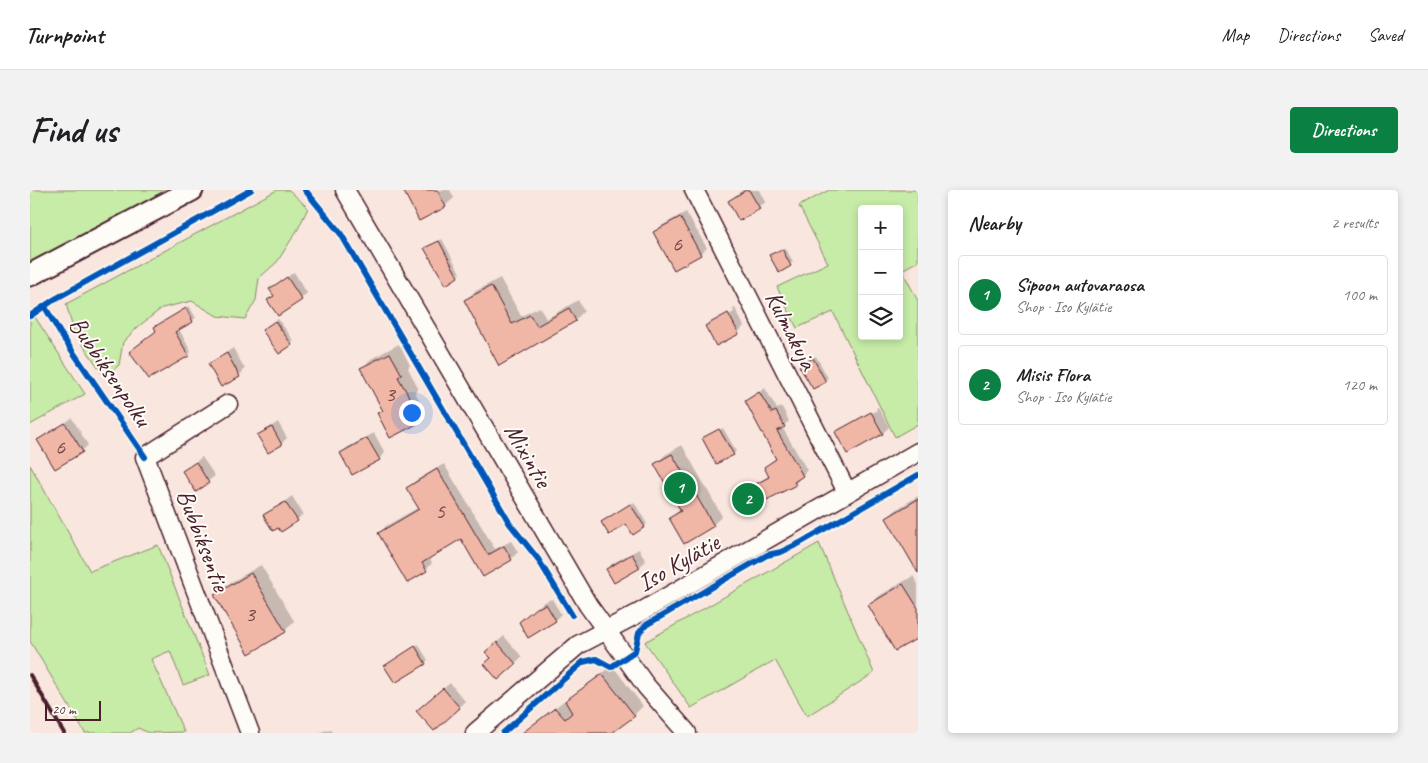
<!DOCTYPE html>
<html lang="en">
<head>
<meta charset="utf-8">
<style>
  body { margin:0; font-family:Caveat,sans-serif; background:#f2f2f2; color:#202124 }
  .controls { position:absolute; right:15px; top:15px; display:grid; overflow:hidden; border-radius:5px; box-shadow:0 2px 8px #0003 }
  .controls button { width:45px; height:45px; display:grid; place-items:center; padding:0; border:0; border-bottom:1px solid #e0e0e0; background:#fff; color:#202124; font:25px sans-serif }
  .scale { position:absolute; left:15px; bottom:12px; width:56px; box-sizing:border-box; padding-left:5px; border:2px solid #4a1f2b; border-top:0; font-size:14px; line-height:18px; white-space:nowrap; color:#4a1f2b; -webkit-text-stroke:4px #fdfcf7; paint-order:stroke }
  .you { position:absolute; left:381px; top:222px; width:18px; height:18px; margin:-12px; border:4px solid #fff; border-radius:50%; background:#1a73e8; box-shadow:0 0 0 8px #1a73e833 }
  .badge { display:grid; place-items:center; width:32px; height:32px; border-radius:50%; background:#0b8043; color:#fff; font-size:16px; font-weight:700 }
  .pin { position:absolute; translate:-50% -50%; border:2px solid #fff; box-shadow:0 1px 5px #0006 }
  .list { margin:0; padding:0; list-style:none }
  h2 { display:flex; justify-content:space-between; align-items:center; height:65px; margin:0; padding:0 20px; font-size:21px }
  h2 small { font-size:16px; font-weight:400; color:#757577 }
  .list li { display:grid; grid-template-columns:32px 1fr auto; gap:15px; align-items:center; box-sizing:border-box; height:80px; margin:0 10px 10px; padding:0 10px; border:1px solid #e0e0e0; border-radius:5px }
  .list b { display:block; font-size:19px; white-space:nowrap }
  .list p { margin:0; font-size:16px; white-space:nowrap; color:#757577 }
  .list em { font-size:16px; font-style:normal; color:#757577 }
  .icon { flex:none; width:28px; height:28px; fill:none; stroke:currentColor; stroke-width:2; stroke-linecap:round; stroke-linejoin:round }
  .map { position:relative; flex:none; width:888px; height:543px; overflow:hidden; border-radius:5px }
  header { display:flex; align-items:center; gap:30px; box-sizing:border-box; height:70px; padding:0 25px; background:#fff; border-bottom:1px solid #e0e0e0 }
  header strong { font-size:24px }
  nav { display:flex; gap:28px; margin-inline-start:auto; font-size:18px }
  .intro { display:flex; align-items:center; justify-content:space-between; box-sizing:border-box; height:120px; padding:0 30px }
  h1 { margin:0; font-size:35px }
  .button { padding:12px 22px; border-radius:5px; background:#0b8043; color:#fff; font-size:18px; font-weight:700 }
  main { display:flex; gap:30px; padding:0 30px }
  aside { flex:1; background:#fff; border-radius:5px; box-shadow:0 2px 8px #0003 }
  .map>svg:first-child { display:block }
  .green { fill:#c6eca7; stroke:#888669; fill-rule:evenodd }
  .shadow { fill:#0003; fill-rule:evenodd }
  .building { fill:#f0b7a7; stroke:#4a1f2b }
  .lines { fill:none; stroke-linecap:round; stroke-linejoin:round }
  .minor-casing { stroke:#4a1f2b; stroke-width:21 }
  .tertiary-casing { stroke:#4a1f2b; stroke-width:25 }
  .minor { stroke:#fdfcf7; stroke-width:18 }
  .tertiary { stroke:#fdfcf7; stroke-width:21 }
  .rail { stroke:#4a1f2b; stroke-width:4 }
  .cycleway-casing { stroke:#fdfcf7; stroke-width:9 }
  .cycleway { stroke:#0057b8; stroke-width:6 }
  .labels { text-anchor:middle; stroke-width:4; stroke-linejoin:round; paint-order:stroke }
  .number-label { font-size:22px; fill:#74454a }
  .street-label { font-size:25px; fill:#4a1f2b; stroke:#fdfcf7 }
</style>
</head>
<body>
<header>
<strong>Turnpoint</strong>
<nav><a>Map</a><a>Directions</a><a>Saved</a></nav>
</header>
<div class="intro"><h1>Find us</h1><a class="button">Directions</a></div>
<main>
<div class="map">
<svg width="888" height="543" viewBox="0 0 888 543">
  <rect width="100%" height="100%" fill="#f9e7df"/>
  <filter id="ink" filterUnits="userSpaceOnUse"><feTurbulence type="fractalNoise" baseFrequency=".02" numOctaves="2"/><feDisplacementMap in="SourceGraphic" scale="10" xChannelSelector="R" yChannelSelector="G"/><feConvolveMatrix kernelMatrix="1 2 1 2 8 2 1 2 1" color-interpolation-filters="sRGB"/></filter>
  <g filter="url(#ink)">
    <g class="green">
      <polygon points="0,0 162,0 0,85"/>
      <polygon points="247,0 259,0 278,18 268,39 247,72 229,88 226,110 215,129 187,126 162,111 132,118 109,136 93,152 89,175 75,187 44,142 36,114"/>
      <path d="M799,0h89v71l-16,9 16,31v123l-23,13 -62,-125 -36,16 -20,-41 51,-24 -29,-57zM832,19h37v127h-37z"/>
      <polygon points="3,124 55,204 0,235 0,126"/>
      <polygon points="0,275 60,381 128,355 180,485 153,495 140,461 121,469 154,542 119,543 108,538 100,543 55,543 0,451"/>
      <polygon points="789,353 844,483 777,526 745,470 661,518 615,452"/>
    </g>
    <g class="shadow">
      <polygon points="374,0 420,0 424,8 415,16"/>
      <polygon points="713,0 729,0 736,12 710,29 699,11"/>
      <polygon points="656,22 677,58 670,64 645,78 624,42 631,36"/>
      <polygon points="412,49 430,83 427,86 396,58"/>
      <polygon points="755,57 763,72 749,81 741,66"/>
      <polygon points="264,82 277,103 271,109 239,111 245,105 241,99"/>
      <polygon points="470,88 491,126 510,117 516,129 548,110 554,121 545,130 470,174 435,111 444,102"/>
      <polygon points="159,116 166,128 149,139 161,162 158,165 125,137"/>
      <path d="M705,118l9,18 -6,7 -32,-7 7,-6zM703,119l1,3 -22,12v-3z"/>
      <polygon points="248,129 264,151 250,163 236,137"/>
      <polygon points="369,154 380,175 378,178 388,198 385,202 396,223 387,233 361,246 349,224 353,219 332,179 341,169"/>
      <polygon points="203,158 215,179 209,186 180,174"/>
      <polygon points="786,166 798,188 783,198 771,176"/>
      <polygon points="735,198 747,219 752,217 759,231 752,237 777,280 765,294 704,307 740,285 735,277 746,268 717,211"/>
      <polygon points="848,217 859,237 853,243 818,263 807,242 812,237 812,240 847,220 846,218 812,237"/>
      <polygon points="42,228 58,255 52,261 9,250"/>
      <polygon points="248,232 257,248 251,254 229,245"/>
      <polygon points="693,238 706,261 703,264 675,248"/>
      <polygon points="344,243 355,263 349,269 311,263 318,257"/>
      <polygon points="652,255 692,326 683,335 641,328 651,318 626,274 635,265"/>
      <polygon points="172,267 185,286 166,300 154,281"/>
      <polygon points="414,274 465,359 481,351 488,362 481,369 453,385 431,348 399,367 402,373 396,380 350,343 356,336 389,317 378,298 385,291"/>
      <polygon points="262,306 273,324 267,330 235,326"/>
      <polygon points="888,306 888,370 883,373 857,328 867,319"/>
      <polygon points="604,312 617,334 614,336 575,330"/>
      <polygon points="609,359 616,371 609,377 577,380 583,373"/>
      <polygon points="231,375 264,431 255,441 186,405 195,396"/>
      <polygon points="883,386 888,394 888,446 866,460 839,416 849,406"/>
      <polygon points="522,409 531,424 525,430 497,426 514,412"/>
      <polygon points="474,446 492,467 468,488 463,456"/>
      <polygon points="388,454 398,470 395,473 356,476"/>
      <polygon points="582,475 613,516 604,525 580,543 498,543 510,529 535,510 537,511"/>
      <polygon points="420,493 435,511 429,517 394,515"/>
      <polygon points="301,539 302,543 287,543"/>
    </g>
    <g class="building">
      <polygon points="373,0 407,0 416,17 389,31"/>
      <polygon points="716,0 719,0 730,19 709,31 698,11"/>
      <polygon points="650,27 671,65 644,80 623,42"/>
      <polygon points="409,51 428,87 416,95 394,58"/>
      <polygon points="752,59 761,76 749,83 739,65"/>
      <polygon points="257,87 272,110 248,126 237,110 244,106 239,99"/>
      <polygon points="461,96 482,134 500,125 507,136 539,118 546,131 469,176 434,110"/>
      <polygon points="156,118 163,132 145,142 159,166 119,189 99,162 126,141 124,137"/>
      <polygon points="698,123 709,144 686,156 675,136"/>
      <polygon points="245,131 262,155 249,164 232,140"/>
      <polygon points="197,163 210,187 191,197 178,174"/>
      <polygon points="360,163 372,185 368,187 380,208 375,211 387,234 360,248 347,223 353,221 330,178"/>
      <polygon points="783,168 796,192 783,199 769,176"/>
      <polygon points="729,202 742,223 746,221 755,237 747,241 773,286 764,292 766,295 711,323 702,307 739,287 734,277 746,269 715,211"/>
      <polygon points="841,222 853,244 817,264 805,242"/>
      <polygon points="35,233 53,262 25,279 7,250"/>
      <polygon points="242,237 252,255 238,263 227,245"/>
      <polygon points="689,239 704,265 686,274 672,248"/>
      <polygon points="337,248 350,270 322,285 310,263"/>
      <polygon points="642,264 684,336 654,354 639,328 651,321 624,274"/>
      <polygon points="166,272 179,293 166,302 152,281"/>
      <polygon points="407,279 458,365 474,356 482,370 453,387 431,349 392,373 397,381 377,393 348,343 389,319 376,298"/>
      <polygon points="888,309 888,383 856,328"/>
      <polygon points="255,312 268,331 251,342 248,338 243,341 233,325"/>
      <polygon points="600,314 615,337 603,345 596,334 579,345 571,332"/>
      <polygon points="602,364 610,378 584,393 576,379"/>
      <polygon points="221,383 256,442 219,464 184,405"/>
      <polygon points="873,394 888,418 888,448 865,461 838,415"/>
      <polygon points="516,414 526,431 498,448 489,432 507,417 508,418"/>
      <polygon points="467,452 486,474 468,490 454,474 461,468 455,462"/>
      <polygon points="385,456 396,474 365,493 354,476"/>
      <polygon points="572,484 605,526 582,543 492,543 525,518 535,529 542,523 535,511"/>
      <polygon points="413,498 430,518 404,541 386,521"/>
    </g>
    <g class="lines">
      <defs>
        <g id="minor">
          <polyline points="315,0 558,415 616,496 657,543"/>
          <polyline points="664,0 817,302"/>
          <polyline points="198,214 115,267 220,543"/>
          <polyline points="445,543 548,455 609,423 888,262"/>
        </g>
        <polyline id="tertiary" points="0,85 162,0"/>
      </defs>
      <use href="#minor" class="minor-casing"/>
      <use href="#tertiary" class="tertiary-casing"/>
      <use href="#minor" class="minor"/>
      <use href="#tertiary" class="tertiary"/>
      <polyline class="rail" points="0,485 34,543"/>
      <defs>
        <g id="cycleway">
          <polyline points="275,0 311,44 480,334 508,369 542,425"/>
          <polyline points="15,117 30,143 115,267"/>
          <polyline points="0,126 25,109 221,0"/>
          <polyline points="473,543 553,472 566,469 581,477 605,461 609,443 616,435 737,365 751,362 770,353 888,285"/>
        </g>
      </defs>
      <use href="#cycleway" class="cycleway-casing"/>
      <use href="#cycleway" class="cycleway"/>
    </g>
  </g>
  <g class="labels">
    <g class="number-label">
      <text x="647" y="61">6</text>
      <text x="360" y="211">3</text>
      <text x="30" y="264">6</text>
      <text x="410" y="328">5</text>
      <text x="220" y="431">3</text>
    </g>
    <g class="street-label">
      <text transform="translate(762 140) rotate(63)" y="9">Kulmakuja</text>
      <text transform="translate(81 181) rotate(56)" y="9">Bubbiksenpolku</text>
      <text transform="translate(499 265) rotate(60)" y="9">Mixintie</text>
      <text transform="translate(174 350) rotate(69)" y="9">Bubbiksentie</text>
      <text transform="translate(648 372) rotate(-30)" y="9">Iso Kylätie</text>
    </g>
  </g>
</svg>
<div class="controls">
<button>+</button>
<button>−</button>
<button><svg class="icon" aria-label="layers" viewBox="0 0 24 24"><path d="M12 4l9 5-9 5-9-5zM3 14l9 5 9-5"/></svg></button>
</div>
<div class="scale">20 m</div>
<div class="you"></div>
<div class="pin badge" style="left:650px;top:298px">1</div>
<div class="pin badge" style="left:718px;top:309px">2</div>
</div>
<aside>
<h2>Nearby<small>2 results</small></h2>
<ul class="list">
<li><span class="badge">1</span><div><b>Sipoon autovaraosa</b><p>Shop · Iso Kylätie</p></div><em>100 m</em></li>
<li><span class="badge">2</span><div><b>Misis Flora</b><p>Shop · Iso Kylätie</p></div><em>120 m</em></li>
</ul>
</aside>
</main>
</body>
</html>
